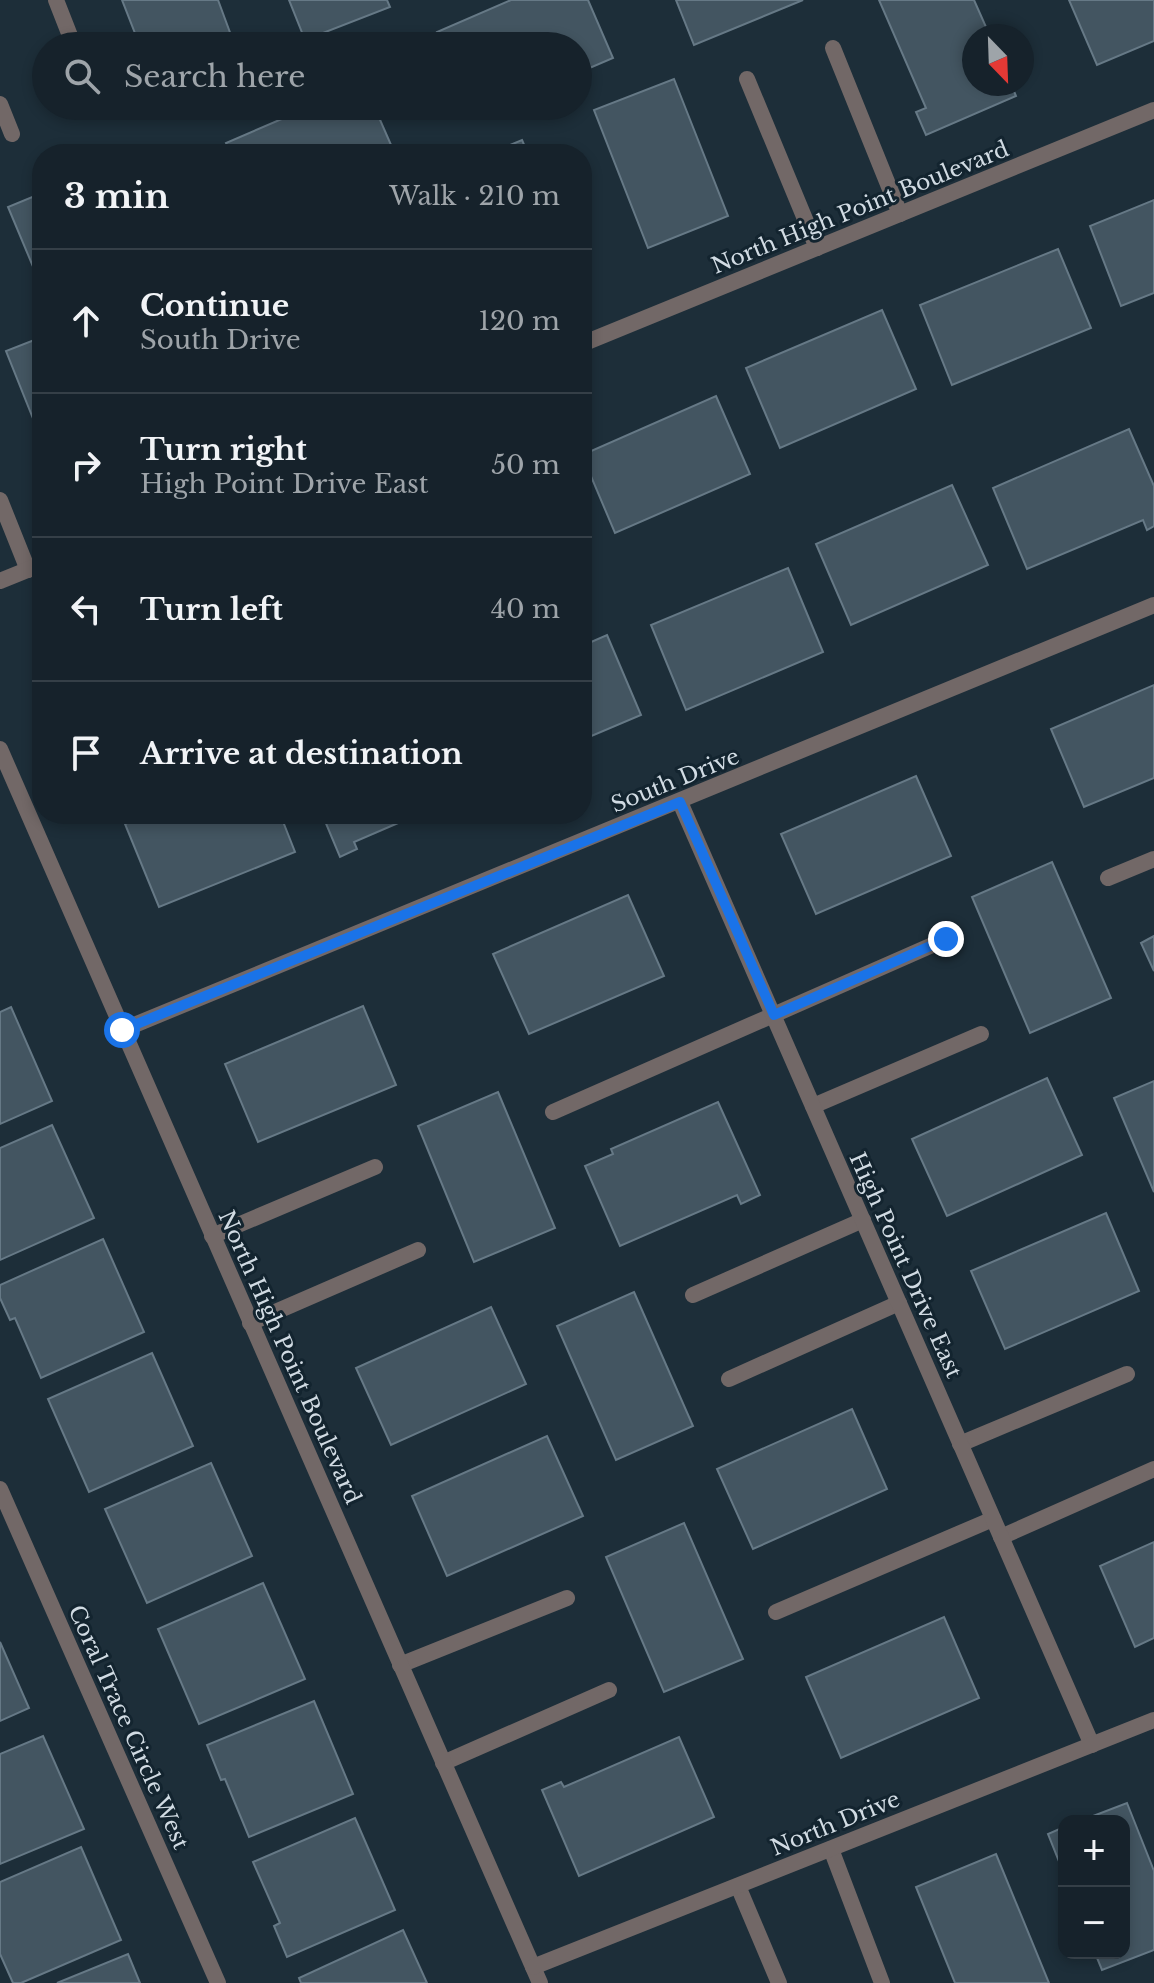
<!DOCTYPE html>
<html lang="en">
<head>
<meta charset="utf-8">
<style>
  body { margin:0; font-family:"Libre Baskerville",serif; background:#232f37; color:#f1f3f6 }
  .controls { position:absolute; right:24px; bottom:24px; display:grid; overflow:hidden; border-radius:16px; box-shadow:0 4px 12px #0003 }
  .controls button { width:72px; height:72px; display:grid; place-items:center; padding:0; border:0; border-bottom:2px solid #353f47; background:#16222b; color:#f1f3f6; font:40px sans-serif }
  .compass { position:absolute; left:962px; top:24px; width:72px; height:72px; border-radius:50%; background:#16222b; box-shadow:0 4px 12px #0003; rotate:157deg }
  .stop { position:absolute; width:24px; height:24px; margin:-18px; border:6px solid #1a73e8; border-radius:50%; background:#fff }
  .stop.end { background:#1a73e8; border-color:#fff; box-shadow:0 2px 8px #0008 }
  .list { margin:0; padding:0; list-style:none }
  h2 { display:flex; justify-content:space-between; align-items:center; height:104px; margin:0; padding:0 32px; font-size:34px }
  h2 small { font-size:26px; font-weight:400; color:#9ea4a9 }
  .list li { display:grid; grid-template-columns:52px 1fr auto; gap:24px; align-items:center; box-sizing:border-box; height:144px; padding:0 32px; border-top:2px solid #353f47 }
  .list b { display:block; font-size:30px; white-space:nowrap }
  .list p { margin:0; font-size:26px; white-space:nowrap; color:#9ea4a9 }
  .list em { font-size:26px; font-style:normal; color:#9ea4a9 }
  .icon { flex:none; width:44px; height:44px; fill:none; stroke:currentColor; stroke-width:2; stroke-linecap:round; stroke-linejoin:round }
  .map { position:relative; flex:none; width:1154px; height:1983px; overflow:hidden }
  .search { position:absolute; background:#16222b; box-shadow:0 4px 12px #0003; left:32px; top:32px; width:560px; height:88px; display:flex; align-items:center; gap:20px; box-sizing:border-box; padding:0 28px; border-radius:44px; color:#9ea4a9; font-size:30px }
  .panel { position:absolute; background:#16222b; box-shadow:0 4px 12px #0003; left:32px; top:144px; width:560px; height:680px; border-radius:32px }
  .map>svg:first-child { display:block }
  .building { fill:#435561; stroke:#667986; stroke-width:2 }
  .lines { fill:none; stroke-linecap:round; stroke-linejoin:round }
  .service { stroke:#726867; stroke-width:16 }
  .minor { stroke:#726867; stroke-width:16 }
  .route { stroke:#1a73e8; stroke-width:10 }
  .labels { text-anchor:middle; stroke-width:6; stroke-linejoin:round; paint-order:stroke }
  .street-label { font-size:22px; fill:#d1dbe3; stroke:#13242f }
</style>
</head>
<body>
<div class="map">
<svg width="1154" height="1983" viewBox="0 0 1154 1983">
  <rect width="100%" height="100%" fill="#1d2e39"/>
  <g class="building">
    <polygon points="122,0 218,0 235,46 140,46"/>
    <polygon points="289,0 387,0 390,7 305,40"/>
    <polygon points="511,0 588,0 613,58 578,73 578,46 443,46 437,32"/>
    <polygon points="676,0 803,0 694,45"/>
    <polygon points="879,0 974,0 990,36 974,36 974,84 1011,84 1016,96 926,135 916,112 926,108"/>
    <polygon points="1069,0 1154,0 1154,41 1097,65"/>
    <polygon points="674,79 728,216 648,248 594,110"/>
    <polygon points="312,106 374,106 395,154 231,154 226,143"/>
    <polygon points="469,106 500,106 474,117"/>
    <polygon points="522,140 528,154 489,154"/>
    <polygon points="42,193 42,288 8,207"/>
    <polygon points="1154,200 1154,293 1121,306 1090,226"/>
    <polygon points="1058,249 1091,328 952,385 920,305"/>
    <polygon points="882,310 916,389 780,448 746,368"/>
    <polygon points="42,337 42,441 6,351"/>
    <polygon points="716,396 750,474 615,533 582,455"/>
    <polygon points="1129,429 1154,486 1154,526 1147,530 1143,520 1027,569 993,488"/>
    <polygon points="952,485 988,565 851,625 816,544"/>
    <polygon points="788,568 823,652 686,710 651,625"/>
    <polygon points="607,635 641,715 582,740 582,646"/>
    <polygon points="1154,685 1154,778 1084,807 1051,729"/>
    <polygon points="916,776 951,856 816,914 781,834"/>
    <polygon points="149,814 280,814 295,852 159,907 125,824"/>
    <polygon points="322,814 419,814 354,842 357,849 340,857"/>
    <polygon points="1052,862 1111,998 1030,1033 972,897"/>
    <polygon points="628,895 664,976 529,1034 493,954"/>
    <polygon points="1154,936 1154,971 1141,943"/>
    <polygon points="363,1006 396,1085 258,1142 225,1064"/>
    <polygon points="11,1007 52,1101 0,1124 0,1012"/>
    <polygon points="1047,1078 1082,1155 947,1216 912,1139"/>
    <polygon points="1154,1081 1154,1192 1114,1098"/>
    <polygon points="498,1092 555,1228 474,1262 418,1126"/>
    <polygon points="718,1102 760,1195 741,1204 737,1195 620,1246 585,1166 613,1154 611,1149"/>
    <polygon points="52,1125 94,1218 0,1260 0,1148"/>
    <polygon points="1106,1213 1139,1291 1005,1349 971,1271"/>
    <polygon points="103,1239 144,1332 41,1378 15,1318 10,1320 0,1298 0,1285"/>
    <polygon points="634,1292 693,1426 616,1460 557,1326"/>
    <polygon points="491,1307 526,1384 391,1445 356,1368"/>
    <polygon points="152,1353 193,1446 89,1492 48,1399"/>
    <polygon points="852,1409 887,1489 753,1549 717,1469"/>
    <polygon points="547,1436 583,1516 447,1576 412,1496"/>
    <polygon points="211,1463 252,1556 147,1603 105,1509"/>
    <polygon points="684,1523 743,1659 664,1692 606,1557"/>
    <polygon points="1154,1542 1154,1638 1135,1647 1100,1566"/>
    <polygon points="263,1583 305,1679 199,1724 158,1629"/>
    <polygon points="944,1617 979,1698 841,1758 806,1677"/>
    <polygon points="0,1642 29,1708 0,1721"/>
    <polygon points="314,1701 353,1794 249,1837 225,1779 221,1780 207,1745"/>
    <polygon points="43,1736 84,1829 0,1864 0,1754"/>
    <polygon points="679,1737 714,1817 579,1876 542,1790 561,1782 564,1787"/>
    <polygon points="1127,1803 1154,1871 1154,1950 1102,1970 1095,1953 1124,1953 1124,1821 1080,1821"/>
    <polygon points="355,1818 395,1910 287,1957 274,1926 280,1923 253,1862"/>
    <polygon points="1064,1827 1064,1874 1048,1834"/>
    <polygon points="81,1847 121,1940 21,1983 13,1983 0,1954 0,1882"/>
    <polygon points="996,1854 1049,1983 955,1983 916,1887"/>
    <polygon points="403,1930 427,1983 301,1983 299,1978"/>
    <polygon points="128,1954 140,1983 57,1983"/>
  </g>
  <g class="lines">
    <g class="service">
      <polyline points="56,0 74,46"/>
      <polyline points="833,48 900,214"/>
      <polyline points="747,79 817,248"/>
      <polyline points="0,104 12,134"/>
      <polyline points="0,500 28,570"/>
      <polyline points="1108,878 1154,859"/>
      <polyline points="813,1106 981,1034"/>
      <polyline points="553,1112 946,939"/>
      <polyline points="212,1236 375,1167"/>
      <polyline points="693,1295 863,1220"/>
      <polyline points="250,1323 418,1250"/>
      <polyline points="729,1379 899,1303"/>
      <polyline points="960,1444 1127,1374"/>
      <polyline points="1001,1537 1154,1469"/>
      <polyline points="776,1612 993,1519"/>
      <polyline points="400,1665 567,1598"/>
      <polyline points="443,1763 609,1690"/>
      <polyline points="831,1849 882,1983"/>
      <polyline points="738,1886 779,1983"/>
    </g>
    <g class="minor">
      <polyline points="582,344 1154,110"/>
      <polyline points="0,581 42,564"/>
      <polyline points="0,749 540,1983"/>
      <polyline points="680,802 1092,1745"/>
      <polyline points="122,1030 1154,605"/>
      <polyline points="0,1489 218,1983"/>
      <polyline points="533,1967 1154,1720"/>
    </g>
  </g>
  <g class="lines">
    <polyline class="route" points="122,1030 680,802 774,1015 946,939"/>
  </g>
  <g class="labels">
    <g class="street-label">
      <text transform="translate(860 207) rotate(-22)" y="8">North High Point Boulevard</text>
      <text transform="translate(675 780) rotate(-22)" y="8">South Drive</text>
      <text transform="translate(906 1265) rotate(66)" y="8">High Point Drive East</text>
      <text transform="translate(290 1357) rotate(66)" y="8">North High Point Boulevard</text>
      <text transform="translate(129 1727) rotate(66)" y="8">Coral Trace Circle West</text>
      <text transform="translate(835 1823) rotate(-22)" y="8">North Drive</text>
    </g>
  </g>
</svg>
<div class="controls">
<button>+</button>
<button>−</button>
</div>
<svg class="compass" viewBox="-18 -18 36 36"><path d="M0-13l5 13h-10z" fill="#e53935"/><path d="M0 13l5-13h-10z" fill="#9ea4a9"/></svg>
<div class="stop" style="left:122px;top:1030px"></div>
<div class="stop end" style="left:946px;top:939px"></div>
<div class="search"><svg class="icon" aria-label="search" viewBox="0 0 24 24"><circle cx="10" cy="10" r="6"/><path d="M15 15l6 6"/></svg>Search here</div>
<section class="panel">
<h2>3 min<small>Walk · 210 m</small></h2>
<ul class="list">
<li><svg class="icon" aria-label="ahead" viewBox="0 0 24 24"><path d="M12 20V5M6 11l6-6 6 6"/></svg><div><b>Continue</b><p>South Drive</p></div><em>120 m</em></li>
<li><svg class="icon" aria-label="right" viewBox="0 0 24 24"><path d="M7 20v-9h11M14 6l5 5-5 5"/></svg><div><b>Turn right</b><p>High Point Drive East</p></div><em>50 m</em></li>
<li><svg class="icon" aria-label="left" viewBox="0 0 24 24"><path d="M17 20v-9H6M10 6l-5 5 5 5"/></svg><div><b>Turn left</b></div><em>40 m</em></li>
<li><svg class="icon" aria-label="arrive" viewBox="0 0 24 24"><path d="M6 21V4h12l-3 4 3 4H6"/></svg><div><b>Arrive at destination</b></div></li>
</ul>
</section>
</div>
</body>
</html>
